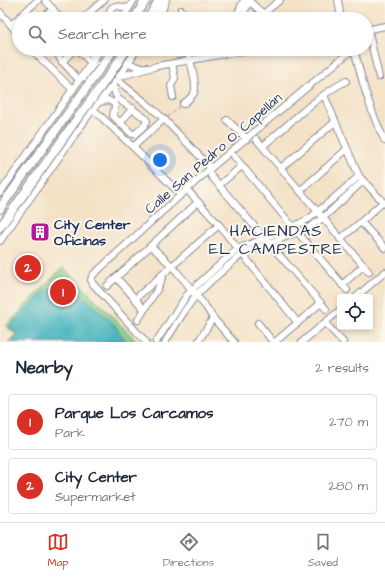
<!DOCTYPE html>
<html lang="en">
<head>
<meta charset="utf-8">
<style>
  body { margin:0; font-family:"Architects Daughter",sans-serif; background:#f2f2f3; color:#1f2937 }
  .controls { position:absolute; right:12px; bottom:12px; display:grid; overflow:hidden; border-radius:4px; box-shadow:0 2px 6px #0003 }
  .controls button { width:36px; height:36px; display:grid; place-items:center; padding:0; border:0; border-bottom:1px solid #e0e1e3; background:#fff; color:#1f2937; font:20px sans-serif }
  .you { position:absolute; left:160px; top:160px; width:14px; height:14px; margin:-10px; border:3px solid #fff; border-radius:50%; background:#1a73e8; box-shadow:0 0 0 6px #1a73e833 }
  .badge { display:grid; place-items:center; width:26px; height:26px; border-radius:50%; background:#d93025; color:#fff; font-size:13px; font-weight:700 }
  .pin { position:absolute; translate:-50% -50%; border:2px solid #fff; box-shadow:0 1px 4px #0006 }
  .list { margin:0; padding:0; list-style:none }
  h2 { display:flex; justify-content:space-between; align-items:center; height:52px; margin:0; padding:0 16px; font-size:17px }
  h2 small { font-size:13px; font-weight:400; color:#747a83 }
  .list li { display:grid; grid-template-columns:26px 1fr auto; gap:12px; align-items:center; box-sizing:border-box; height:56px; margin:0 8px 8px; padding:0 8px; border:1px solid #e0e1e3; border-radius:4px }
  .list b { display:block; font-size:15px; white-space:nowrap }
  .list p { margin:0; font-size:13px; white-space:nowrap; color:#747a83 }
  .list em { font-size:13px; font-style:normal; color:#747a83 }
  .icon { flex:none; width:22px; height:22px; fill:none; stroke:currentColor; stroke-width:2; stroke-linecap:round; stroke-linejoin:round }
  .map { position:relative; flex:none; width:385px; height:342px; overflow:hidden }
  .search { position:absolute; background:#fff; box-shadow:0 2px 6px #0003; left:12px; right:12px; top:12px; height:44px; display:flex; align-items:center; gap:10px; box-sizing:border-box; padding:0 14px; border-radius:22px; color:#747a83; font-size:15px }
  .sheet { height:180px; background:#fff }
  nav { display:flex; justify-content:space-around; align-items:center; box-sizing:border-box; height:56px; border-top:1px solid #e0e1e3; background:#fff; font-size:11px; color:#747a83 }
  nav a { display:grid; justify-items:center; gap:2px }
  nav .on { color:#d93025 }
  .map>svg:first-child { display:block }
  .green { fill:#82ca85; stroke:#4e7c72 }
  .water { fill:#41b1bc; stroke:#2e708d }
  .lines { fill:none; stroke-linecap:round; stroke-linejoin:round }
  .minor-casing { stroke:#888892; stroke-width:8 }
  .major-casing { stroke:#888892; stroke-width:10 }
  .path { stroke:#888892; stroke-width:1; stroke-dasharray:3 3; stroke-linecap:butt }
  .minor { stroke:#fff; stroke-width:6 }
  .major { stroke:#fff; stroke-width:8 }
  .major-bridge-casing { stroke:#888892; stroke-width:10; stroke-linecap:butt }
  .major-bridge { stroke:#fff; stroke-width:8 }
  .labels { text-anchor:middle; stroke-width:4; stroke-linejoin:round; paint-order:stroke }
  .street-label { font-size:14px; fill:#1b2f5e; stroke:#fbf7ec }
  .poi-label { font-size:14px; font-weight:bold; fill:#1b2f5e; stroke:#fbf7ec; text-anchor:start }
  .quarter-label { font-size:16px; letter-spacing:1px; fill:#1b2f5e; stroke:#fbf7ec }
</style>
</head>
<body>
<div class="map">
<svg width="385" height="342" viewBox="0 0 385 342">
  <rect width="100%" height="100%" fill="#fbf7ec"/>
  <filter id="ink" filterUnits="userSpaceOnUse"><feTurbulence type="fractalNoise" baseFrequency=".025" numOctaves="2"/><feDisplacementMap in="SourceGraphic" scale="8" xChannelSelector="R" yChannelSelector="G"/><feConvolveMatrix kernelMatrix="1 2 1 2 8 2 1 2 1" color-interpolation-filters="sRGB"/></filter>
  <filter id="wash" filterUnits="userSpaceOnUse"><feTurbulence type="fractalNoise" baseFrequency=".012" numOctaves="4" result="noise"/><feDisplacementMap in="SourceGraphic" scale="16" xChannelSelector="R" yChannelSelector="G"/><feGaussianBlur stdDeviation="0.9" result="paint"/><feColorMatrix in="noise" values="0 0 0 0 0 0 0 0 0 0 0 0 0 0 0 0 0 1.4 0 .05"/><feComposite in="paint" operator="in"/></filter>
  <g filter="url(#wash)">
    <rect width="100%" height="100%" fill="#f4e2c7"/>
    <polygon class="green" points="63,267 138,342 8,342 16,335 6,326"/>
    <polygon class="water" points="63,286 70,287 82,295 113,323 126,342 11,342 18,334 9,326 48,289 55,287"/>
  </g>
  <g filter="url(#ink)">
    <g class="lines">
      <defs>
        <g id="minor">
          <polyline points="45,0 61,19"/>
          <polyline points="338,0 341,19"/>
          <polyline points="249,1 269,19"/>
          <polyline points="181,10 182,19"/>
          <polyline points="0,12 19,35"/>
          <polyline points="263,14 280,0"/>
          <polyline points="42,19 53,9"/>
          <polyline points="82,19 104,0"/>
          <path d="M111,19c-3,-4 -2,-12 5,-13 4,0 9,2 13,2"/>
          <polyline points="122,19 134,0"/>
          <polyline points="235,19 244,0"/>
          <polyline points="241,19 250,0"/>
          <polyline points="11,25 38,0"/>
          <polyline points="368,29 379,77"/>
          <polyline points="366,30 385,26"/>
          <polyline points="31,49 73,90"/>
          <polyline points="62,49 58,54 60,59 79,80"/>
          <polyline points="77,49 91,63"/>
          <polyline points="87,49 95,58"/>
          <path d="M354,49c8,31 16,63 31,92"/>
          <polyline points="38,56 46,49"/>
          <polyline points="62,62 75,49"/>
          <path d="M128,62c6,4 11,6 18,5"/>
          <polyline points="172,64 175,78 171,86 173,97"/>
          <path d="M82,77c3,1 3,1 6,-1 6,-4 9,-17 19,-14 5,1 6,5 7,10"/>
          <polyline points="118,77 157,66 219,55 256,49"/>
          <polyline points="117,80 145,102 164,119 211,168"/>
          <polyline points="324,95 359,176 385,204"/>
          <polyline points="100,102 108,100 114,103 115,106 113,116 132,134 135,134 144,126 147,121 145,118 117,98 115,93 113,85"/>
          <path d="M183,104c4,-3 9,-7 11,-11 4,-9 -5,-35 -7,-44"/>
          <polyline points="93,109 133,147 181,195"/>
          <polyline points="227,120 247,139"/>
          <polyline points="120,123 133,108"/>
          <polyline points="256,139 369,272"/>
          <path d="M263,146c25,-21 54,-50 83,-65"/>
          <polyline points="133,147 164,119"/>
          <polyline points="234,156 293,227 347,290"/>
          <polyline points="281,168 335,122"/>
          <polyline points="211,176 326,309"/>
          <polyline points="219,185 242,166"/>
          <polyline points="300,191 347,149"/>
          <polyline points="0,193 101,49"/>
          <polyline points="190,193 219,225 298,323"/>
          <polyline points="361,222 385,248"/>
          <polyline points="340,239 361,222 383,202"/>
          <polyline points="0,241 93,109 117,80 137,49"/>
          <polyline points="151,246 172,266 183,279 206,307 213,318 234,342"/>
          <polyline points="116,277 144,309"/>
          <polyline points="342,285 363,266"/>
          <polyline points="107,286 198,202"/>
          <polyline points="356,297 385,272"/>
          <polyline points="135,299 164,273 219,225"/>
          <polyline points="138,320 158,288 164,273"/>
          <polyline points="258,323 273,342"/>
          <polyline points="325,323 343,342"/>
          <polyline points="146,342 93,284 91,280 92,276 153,220 211,168 353,49"/>
          <polyline points="156,342 187,295 197,285 227,258 238,249 265,238 293,227 310,218 334,198 359,176"/>
          <polyline points="165,342 184,312 196,295 212,280 242,254 308,228 323,218 363,181"/>
          <polyline points="198,342 213,318"/>
          <polyline points="275,342 321,303"/>
          <polyline points="302,342 340,310"/>
        </g>
        <g id="major">
          <polyline points="134,19 146,0"/>
          <polyline points="148,19 159,0"/>
          <polyline points="158,19 165,0"/>
          <polyline points="0,209 5,201"/>
          <polyline points="0,227 14,208"/>
        </g>
      </defs>
      <use href="#minor" class="minor-casing"/>
      <use href="#major" class="major-casing"/>
      <polyline class="path" points="168,117 179,107"/>
      <use href="#minor" class="minor"/>
      <use href="#major" class="major"/>
      <defs>
        <g id="major-bridge">
          <polyline points="5,201 114,49"/>
          <polyline points="14,208 74,123 105,81 127,49"/>
        </g>
      </defs>
      <use href="#major-bridge" class="major-bridge-casing"/>
      <use href="#major-bridge" class="major-bridge"/>
    </g>
  </g>
  <defs>
    <symbol id="building-square" viewBox="-11 -11 22 22"><rect x="-9" y="-9" width="18" height="18" rx="4" fill="#b5179e" stroke="#fbf7ec"/><path d="M-4-6H4V6H1V3H-1V6H-4ZM-2.5-4.3h1.7v1.8h-1.7ZM.8-4.3h1.7v1.8H.8ZM-2.5-1h1.7V.8h-1.7ZM.8-1h1.7V.8H.8Z" fill="#fff"/></symbol>
  </defs>
  <g fill-rule="evenodd">
    <use href="#building-square" x="29" y="221" width="22" height="22"/>
  </g>
  <g class="labels">
    <g class="street-label">
      <text transform="translate(213 153) rotate(-41)" y="5">Calle San Pedro O. Capellán</text>
    </g>
    <g class="poi-label">
      <text x="54" y="229">City Center<tspan x="54" dy="16">Oficinas</tspan></text>
    </g>
    <g class="quarter-label">
      <text x="276" y="236">HACIENDAS<tspan x="276" dy="18">EL CAMPESTRE</tspan></text>
    </g>
  </g>
</svg>
<div class="controls">
<button><svg class="icon" aria-label="locate" viewBox="0 0 24 24"><circle cx="12" cy="12" r="6"/><path d="M12 2v4M12 18v4M2 12h4M18 12h4"/></svg></button>
</div>
<div class="you"></div>
<div class="pin badge" style="left:63px;top:292px">1</div>
<div class="pin badge" style="left:28px;top:268px">2</div>
<div class="search"><svg class="icon" aria-label="search" viewBox="0 0 24 24"><circle cx="10" cy="10" r="6"/><path d="M15 15l6 6"/></svg>Search here</div>
</div>
<section class="sheet">
<h2>Nearby<small>2 results</small></h2>
<ul class="list">
<li><span class="badge">1</span><div><b>Parque Los Carcamos</b><p>Park</p></div><em>270 m</em></li>
<li><span class="badge">2</span><div><b>City Center</b><p>Supermarket</p></div><em>280 m</em></li>
</ul>
</section>
<nav>
<a class="on"><svg class="icon" aria-label="map" viewBox="0 0 24 24"><path d="M3 6l6-2 6 2 6-2v14l-6 2-6-2-6 2zM9 4v14M15 6v14"/></svg>Map</a>
<a><svg class="icon" aria-label="directions" viewBox="0 0 24 24"><path d="M12 3l9 9-9 9-9-9zM9 14v-3h6M13 9l2 2-2 2"/></svg>Directions</a>
<a><svg class="icon" aria-label="saved" viewBox="0 0 24 24"><path d="M7 4h10v16l-5-4-5 4z"/></svg>Saved</a>
</nav>
</body>
</html>
